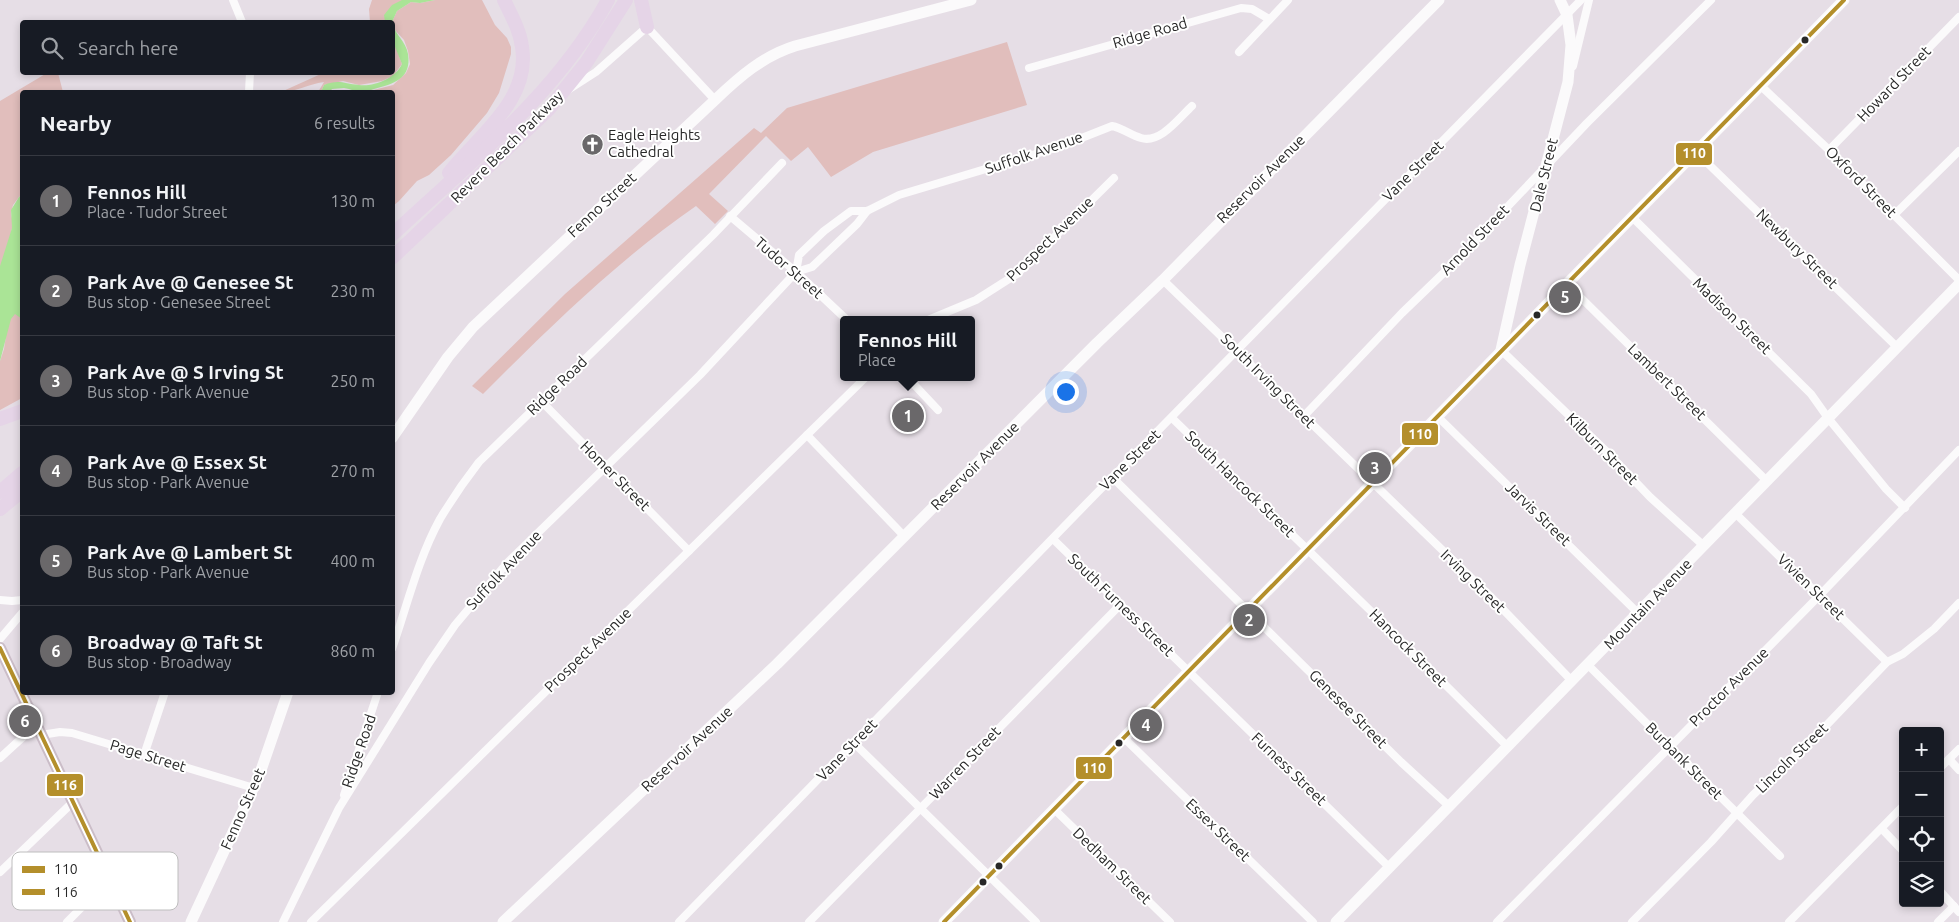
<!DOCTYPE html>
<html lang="en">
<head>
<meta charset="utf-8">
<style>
  body { margin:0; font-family:Ubuntu,sans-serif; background:#242831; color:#f1f3f6 }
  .controls { position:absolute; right:15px; bottom:15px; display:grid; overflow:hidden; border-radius:5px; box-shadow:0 2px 8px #0003 }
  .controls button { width:45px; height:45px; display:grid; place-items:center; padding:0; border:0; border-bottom:1px solid #363941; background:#171b24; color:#f1f3f6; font:25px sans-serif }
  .you { position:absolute; left:1065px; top:391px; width:18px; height:18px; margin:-12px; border:4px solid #fff; border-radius:50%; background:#1a73e8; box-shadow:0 0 0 8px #1a73e833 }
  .badge { display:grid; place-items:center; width:32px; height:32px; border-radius:50%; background:#6a686a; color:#fff; font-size:16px; font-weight:700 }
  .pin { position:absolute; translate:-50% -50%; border:2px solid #fff; box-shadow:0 1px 5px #0006 }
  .popup { position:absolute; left:840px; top:316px; width:135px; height:65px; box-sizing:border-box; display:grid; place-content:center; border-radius:5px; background:#171b24; filter:drop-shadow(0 1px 4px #0005); font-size:16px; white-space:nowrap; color:#9ea1a6 }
  .popup b { font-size:19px; color:#f1f3f6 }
  .popup::after { content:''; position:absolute; left:50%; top:100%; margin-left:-10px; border:10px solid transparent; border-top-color:#171b24 }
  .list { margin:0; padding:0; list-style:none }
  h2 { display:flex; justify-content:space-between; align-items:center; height:65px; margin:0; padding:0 20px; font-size:21px }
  h2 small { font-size:16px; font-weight:400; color:#9ea1a6 }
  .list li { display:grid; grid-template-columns:32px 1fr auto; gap:15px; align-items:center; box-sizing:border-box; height:90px; padding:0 20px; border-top:1px solid #363941 }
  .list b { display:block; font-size:19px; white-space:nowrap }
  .list p { margin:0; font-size:16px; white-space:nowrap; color:#9ea1a6 }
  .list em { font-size:16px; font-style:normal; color:#9ea1a6 }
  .icon { flex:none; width:28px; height:28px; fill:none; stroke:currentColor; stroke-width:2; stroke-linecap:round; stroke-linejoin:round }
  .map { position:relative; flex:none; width:1959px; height:922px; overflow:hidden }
  .search { position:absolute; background:#171b24; box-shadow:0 2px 8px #0003; left:20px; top:20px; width:375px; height:55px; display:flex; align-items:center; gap:12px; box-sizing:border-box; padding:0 18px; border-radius:5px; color:#9ea1a6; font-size:19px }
  .panel { position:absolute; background:#171b24; box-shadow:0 2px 8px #0003; left:20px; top:90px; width:375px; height:605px; border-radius:5px }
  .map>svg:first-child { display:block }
  .green { fill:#e1bebc }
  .water { fill:#aae496 }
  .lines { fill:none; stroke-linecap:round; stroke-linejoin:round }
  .street { stroke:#fbfafb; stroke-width:8 }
  .secondary { stroke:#fbfafb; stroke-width:11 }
  .primary { stroke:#cbbdc8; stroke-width:12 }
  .highway { stroke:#e5d4e7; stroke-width:14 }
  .bus-1-casing { stroke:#fff; stroke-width:8 }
  .bus-2-casing { stroke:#fff; stroke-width:8 }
  .bus-1 { stroke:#b48f2b; stroke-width:4 }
  .bus-2 { stroke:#b48f2b; stroke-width:4 }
  .bus-dot { fill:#282828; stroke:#fff; stroke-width:2 }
  .labels { text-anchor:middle; stroke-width:4; stroke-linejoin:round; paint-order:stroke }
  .street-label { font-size:15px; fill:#282828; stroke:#fff }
  .poi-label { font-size:15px; fill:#282828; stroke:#fff; text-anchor:start }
  .key { fill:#fff; stroke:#bebebe; stroke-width:1 }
  .key-label { font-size:14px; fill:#282828 }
  .line-badge { stroke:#fff; stroke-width:2 }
  .badge-label { font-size:14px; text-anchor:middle; font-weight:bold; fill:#fff }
</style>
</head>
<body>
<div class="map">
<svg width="1959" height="922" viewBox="0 0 1959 922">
  <rect width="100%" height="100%" fill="#e6dee6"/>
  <g class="green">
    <polygon points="372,0 404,0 387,22 370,22 369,9"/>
    <polygon points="435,0 482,0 495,25 507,38 511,47 511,54 499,93 487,113 451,155 429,175 417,181 399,201 393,206 392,92 366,92 393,85 406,73 410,64 408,51 404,40 394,29 392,22 397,11 411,2 420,3"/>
    <path d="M393,39l9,25 -9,12 -11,5 -23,4 -16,-4 -19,4 -3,7h-3l6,-10c-16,2 -27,10 -43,10l42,-19 69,-1z"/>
    <path d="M1007,42l20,63 -154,47 -42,25 -23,-30 -17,14 -25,-25 -57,58 19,17 -13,13 -19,-18c-78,54 -146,121 -213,188l-11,-8 93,-92 189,-166 7,5 26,-25z"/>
    <polygon points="47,73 58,73 63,92 22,92 22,195 19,197 13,205 11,213 13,224 0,283 0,101"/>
    <polygon points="22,290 22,398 0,410 0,361 4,349 9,316"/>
  </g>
  <g class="water">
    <polygon points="402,0 435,0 420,3 411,2 397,11 392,22 385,22 384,15 392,5"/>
    <path d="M393,24c2,11 13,17 15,30 4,25 -15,30 -34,35 -4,1 -6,4 -11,3 -7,0 -12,-3 -19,-4 -4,0 -8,1 -12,1l-2,3h-9l3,-7c15,-6 20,-1 35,0 15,2 37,-7 43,-21l-9,-22z"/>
    <polygon points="22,195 22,319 15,314 11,319 0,361 0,266 12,228 11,210 19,197"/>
  </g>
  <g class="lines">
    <g class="street">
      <polyline points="233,0 242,22"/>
      <polyline points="1239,52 1288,0"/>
      <polyline points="1573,66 1589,0"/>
      <polyline points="1029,68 1241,8 1252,9 1269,19"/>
      <polyline points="1761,86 1829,150 1959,280"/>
      <polyline points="568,90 596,72 647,27 715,100"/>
      <polyline points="249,92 250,72"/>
      <polyline points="1829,150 1959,17"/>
      <polyline points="1696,152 1897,347"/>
      <polyline points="1894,215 1959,151"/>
      <polyline points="730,216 796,272 847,320"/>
      <polyline points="1632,217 1811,394 1828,418 1886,489 1905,508"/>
      <path d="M796,272l3,-17 25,-24 27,-20h16l32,-16 160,-48 53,-21c10,2 19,9 29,12 19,6 38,-20 51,-32"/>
      <polyline points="1163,280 1493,599 1572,681"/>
      <polyline points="1567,284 1767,481"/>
      <polyline points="928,320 976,300 1017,274 1114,178"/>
      <polyline points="1501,350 1607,452 1650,497 1704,546"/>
      <polyline points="907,377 938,410"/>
      <polyline points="541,401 689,551"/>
      <polyline points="1304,416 1402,313 1457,260 1587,123 1711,0"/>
      <polyline points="1437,416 1639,614"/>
      <polyline points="1172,418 1379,619 1507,746"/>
      <polyline points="807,435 905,537"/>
      <polyline points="1112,477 1401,762 1449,806"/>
      <polyline points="1735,513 1887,662"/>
      <polyline points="1053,539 1390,868"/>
      <polyline points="0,600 12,601 22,600"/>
      <polyline points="0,639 22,613"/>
      <path d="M392,649c15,-43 26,-90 48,-130 12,-20 25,-39 39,-57l234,-227 69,-72"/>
      <polyline points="1588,665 1780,856"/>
      <polyline points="41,735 60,732 72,733 254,788"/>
      <polyline points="1124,738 1313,922"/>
      <polyline points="854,743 1036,922"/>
      <polyline points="144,755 165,692"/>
      <polyline points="0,758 36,725"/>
      <polyline points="1949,759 1959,770"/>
      <polyline points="1940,768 1959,749"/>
      <polyline points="344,795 378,692"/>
      <polyline points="1054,809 1170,922"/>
      <polyline points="1882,829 1903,851"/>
      <polyline points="0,872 73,802"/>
      <polyline points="1940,891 1959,912"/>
      <polyline points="67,922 83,906 112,883"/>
      <polyline points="283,922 339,808 429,663 455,625 507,563 700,375 796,272 812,267 857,224 867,211"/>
      <polyline points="311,922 866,377"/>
      <polyline points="679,922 1087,503 1581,0"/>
      <polyline points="809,922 1121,604"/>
      <polyline points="1497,922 1820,595 1959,450"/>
      <polyline points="1632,922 1711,842 1753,795 1820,732 1887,662 1903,654 1934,629 1959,603"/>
      <polyline points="1789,922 1903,806"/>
      <polyline points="1938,922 1954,906"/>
    </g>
    <g class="secondary">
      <polyline points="1501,350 1520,265 1568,82 1571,45 1567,15 1560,0"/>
      <path d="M392,438l56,-81 25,-30 242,-227c24,-23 48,-44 80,-54l176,-46"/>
      <polyline points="191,922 259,776 288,692"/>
      <polyline points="503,922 777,664 1097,343 1163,280 1439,0"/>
      <polyline points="944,922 1844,0"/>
      <polyline points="1336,922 1959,284"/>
    </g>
    <polyline class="primary" points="0,648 130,922"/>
    <g class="highway">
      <polyline points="641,0 647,27"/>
      <path d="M449,173c29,-37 82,-73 73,-126 -2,-17 -11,-32 -18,-47"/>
      <path d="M392,235c78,-73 164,-140 216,-235"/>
      <polyline points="392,258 548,110 586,63 626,0"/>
      <polyline points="0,419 22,411"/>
      <polyline points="0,492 22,473"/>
      <polyline points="0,509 22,491"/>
    </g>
    <defs>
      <polyline id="bus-1" points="944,922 1844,0"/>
      <polyline id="bus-2" points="0,648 130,922"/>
    </defs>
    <use href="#bus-1" class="bus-1-casing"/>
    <use href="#bus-2" class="bus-2-casing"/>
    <use href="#bus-1" class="bus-1"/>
    <use href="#bus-2" class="bus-2"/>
  </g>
  <defs>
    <symbol id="church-disc" viewBox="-11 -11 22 22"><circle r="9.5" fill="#6a686a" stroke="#fff"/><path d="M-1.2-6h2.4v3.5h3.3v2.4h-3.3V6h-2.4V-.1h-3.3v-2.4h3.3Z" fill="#fff"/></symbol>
  </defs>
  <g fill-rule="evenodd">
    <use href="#church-disc" x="580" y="132" width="25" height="25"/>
  </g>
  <g class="bus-dot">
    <circle cx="1805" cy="40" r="4.5"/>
    <circle cx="1537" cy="315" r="4.5"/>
    <circle cx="1119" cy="743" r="4.5"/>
    <circle cx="999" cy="866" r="4.5"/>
    <circle cx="983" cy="882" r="4.5"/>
  </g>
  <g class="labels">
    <g class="street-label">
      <text transform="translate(1150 33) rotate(-16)" y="5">Ridge Road</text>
      <text transform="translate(1894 84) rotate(-46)" y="5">Howard Street</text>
      <text transform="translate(507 147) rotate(-45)" y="5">Revere Beach Parkway</text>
      <text transform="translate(1034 153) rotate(-19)" y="5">Suffolk Avenue</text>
      <text transform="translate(1413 171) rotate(-45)" y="5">Vane Street</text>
      <text transform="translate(1544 175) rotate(-76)" y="5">Dale Street</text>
      <text transform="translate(1261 179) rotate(-45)" y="5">Reservoir Avenue</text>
      <text transform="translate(1861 182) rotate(45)" y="5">Oxford Street</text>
      <text transform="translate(602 205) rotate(-43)" y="5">Fenno Street</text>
      <text transform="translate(1050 239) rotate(-44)" y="5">Prospect Avenue</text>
      <text transform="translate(1475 240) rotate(-46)" y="5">Arnold Street</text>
      <text transform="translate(1797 249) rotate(44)" y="5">Newbury Street</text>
      <text transform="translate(789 268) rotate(41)" y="5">Tudor Street</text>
      <text transform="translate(1732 316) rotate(44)" y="5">Madison Street</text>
      <text transform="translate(1268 381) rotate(45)" y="5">South Irving Street</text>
      <text transform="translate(1667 382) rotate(44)" y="5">Lambert Street</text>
      <text transform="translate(557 386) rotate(-44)" y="5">Ridge Road</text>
      <text transform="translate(1602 449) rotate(45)" y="5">Kilburn Street</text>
      <text transform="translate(1130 460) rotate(-45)" y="5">Vane Street</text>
      <text transform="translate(975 466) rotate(-45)" y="5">Reservoir Avenue</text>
      <text transform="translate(615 476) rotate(45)" y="5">Homer Street</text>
      <text transform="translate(1240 484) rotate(44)" y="5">South Hancock Street</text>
      <text transform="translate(1538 514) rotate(44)" y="5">Jarvis Street</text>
      <text transform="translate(504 570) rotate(-47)" y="5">Suffolk Avenue</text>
      <text transform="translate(1473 581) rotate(44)" y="5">Irving Street</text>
      <text transform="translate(1811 587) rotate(44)" y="5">Vivien Street</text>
      <text transform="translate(1648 604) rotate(-46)" y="5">Mountain Avenue</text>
      <text transform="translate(1121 605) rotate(44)" y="5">South Furness Street</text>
      <text transform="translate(1408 648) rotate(45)" y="5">Hancock Street</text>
      <text transform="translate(588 650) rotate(-44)" y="5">Prospect Avenue</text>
      <text transform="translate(1729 687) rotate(-45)" y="5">Proctor Avenue</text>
      <text transform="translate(1348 709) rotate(45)" y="5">Genesee Street</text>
      <text transform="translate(687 749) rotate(-43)" y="5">Reservoir Avenue</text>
      <text transform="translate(847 750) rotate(-46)" y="5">Vane Street</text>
      <text transform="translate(359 751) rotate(-71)" y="5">Ridge Road</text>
      <text transform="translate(148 756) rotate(17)" y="5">Page Street</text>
      <text transform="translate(1792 758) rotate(-44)" y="5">Lincoln Street</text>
      <text transform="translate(1684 761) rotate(45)" y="5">Burbank Street</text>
      <text transform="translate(965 763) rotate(-46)" y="5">Warren Street</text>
      <text transform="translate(1289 769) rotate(44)" y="5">Furness Street</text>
      <text transform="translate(243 809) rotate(-66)" y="5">Fenno Street</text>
      <text transform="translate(1218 830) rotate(44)" y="5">Essex Street</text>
      <text transform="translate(1112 866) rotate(44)" y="5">Dedham Street</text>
    </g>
    <g class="poi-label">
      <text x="608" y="140">Eagle Heights<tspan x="608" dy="17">Cathedral</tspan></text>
    </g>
  </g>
  <rect x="12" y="852" width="166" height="58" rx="8" class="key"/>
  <rect x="22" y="866" width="23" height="7" fill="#b48f2b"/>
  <rect x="22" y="889" width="23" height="6" fill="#b48f2b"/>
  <g class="key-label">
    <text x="54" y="874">110</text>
    <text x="54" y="897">116</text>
  </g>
  <g class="line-badge">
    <rect x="1675" y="142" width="38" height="24" rx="5" fill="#b48f2b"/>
    <rect x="1401" y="422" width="38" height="24" rx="5" fill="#b48f2b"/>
    <rect x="1075" y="756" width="38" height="24" rx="5" fill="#b48f2b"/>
    <rect x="46" y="773" width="38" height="24" rx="5" fill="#b48f2b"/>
  </g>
  <g class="badge-label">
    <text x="1694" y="158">110</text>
    <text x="1420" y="439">110</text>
    <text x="1094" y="773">110</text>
    <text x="65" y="790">116</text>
  </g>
</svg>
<div class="controls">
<button>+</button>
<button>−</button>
<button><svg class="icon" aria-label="locate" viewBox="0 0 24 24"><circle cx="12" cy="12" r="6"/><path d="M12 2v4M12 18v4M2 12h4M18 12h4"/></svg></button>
<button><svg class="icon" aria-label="layers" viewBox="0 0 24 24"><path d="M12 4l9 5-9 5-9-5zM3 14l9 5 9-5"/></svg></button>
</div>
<div class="you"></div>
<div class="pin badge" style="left:908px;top:416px">1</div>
<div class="popup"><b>Fennos Hill</b>Place</div>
<div class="pin badge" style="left:1249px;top:620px">2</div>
<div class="pin badge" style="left:1375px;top:468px">3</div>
<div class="pin badge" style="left:1146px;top:725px">4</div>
<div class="pin badge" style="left:1565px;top:297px">5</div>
<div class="pin badge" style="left:25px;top:721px">6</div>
<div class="search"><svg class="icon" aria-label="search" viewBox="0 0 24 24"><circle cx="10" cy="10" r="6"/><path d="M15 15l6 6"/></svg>Search here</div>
<section class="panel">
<h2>Nearby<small>6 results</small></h2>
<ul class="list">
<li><span class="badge">1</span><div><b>Fennos Hill</b><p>Place · Tudor Street</p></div><em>130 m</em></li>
<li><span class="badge">2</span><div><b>Park Ave @ Genesee St</b><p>Bus stop · Genesee Street</p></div><em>230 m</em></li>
<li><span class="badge">3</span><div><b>Park Ave @ S Irving St</b><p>Bus stop · Park Avenue</p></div><em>250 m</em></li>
<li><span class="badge">4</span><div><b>Park Ave @ Essex St</b><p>Bus stop · Park Avenue</p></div><em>270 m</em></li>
<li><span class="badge">5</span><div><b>Park Ave @ Lambert St</b><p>Bus stop · Park Avenue</p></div><em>400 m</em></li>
<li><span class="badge">6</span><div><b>Broadway @ Taft St</b><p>Bus stop · Broadway</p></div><em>860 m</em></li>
</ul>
</section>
</div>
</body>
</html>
